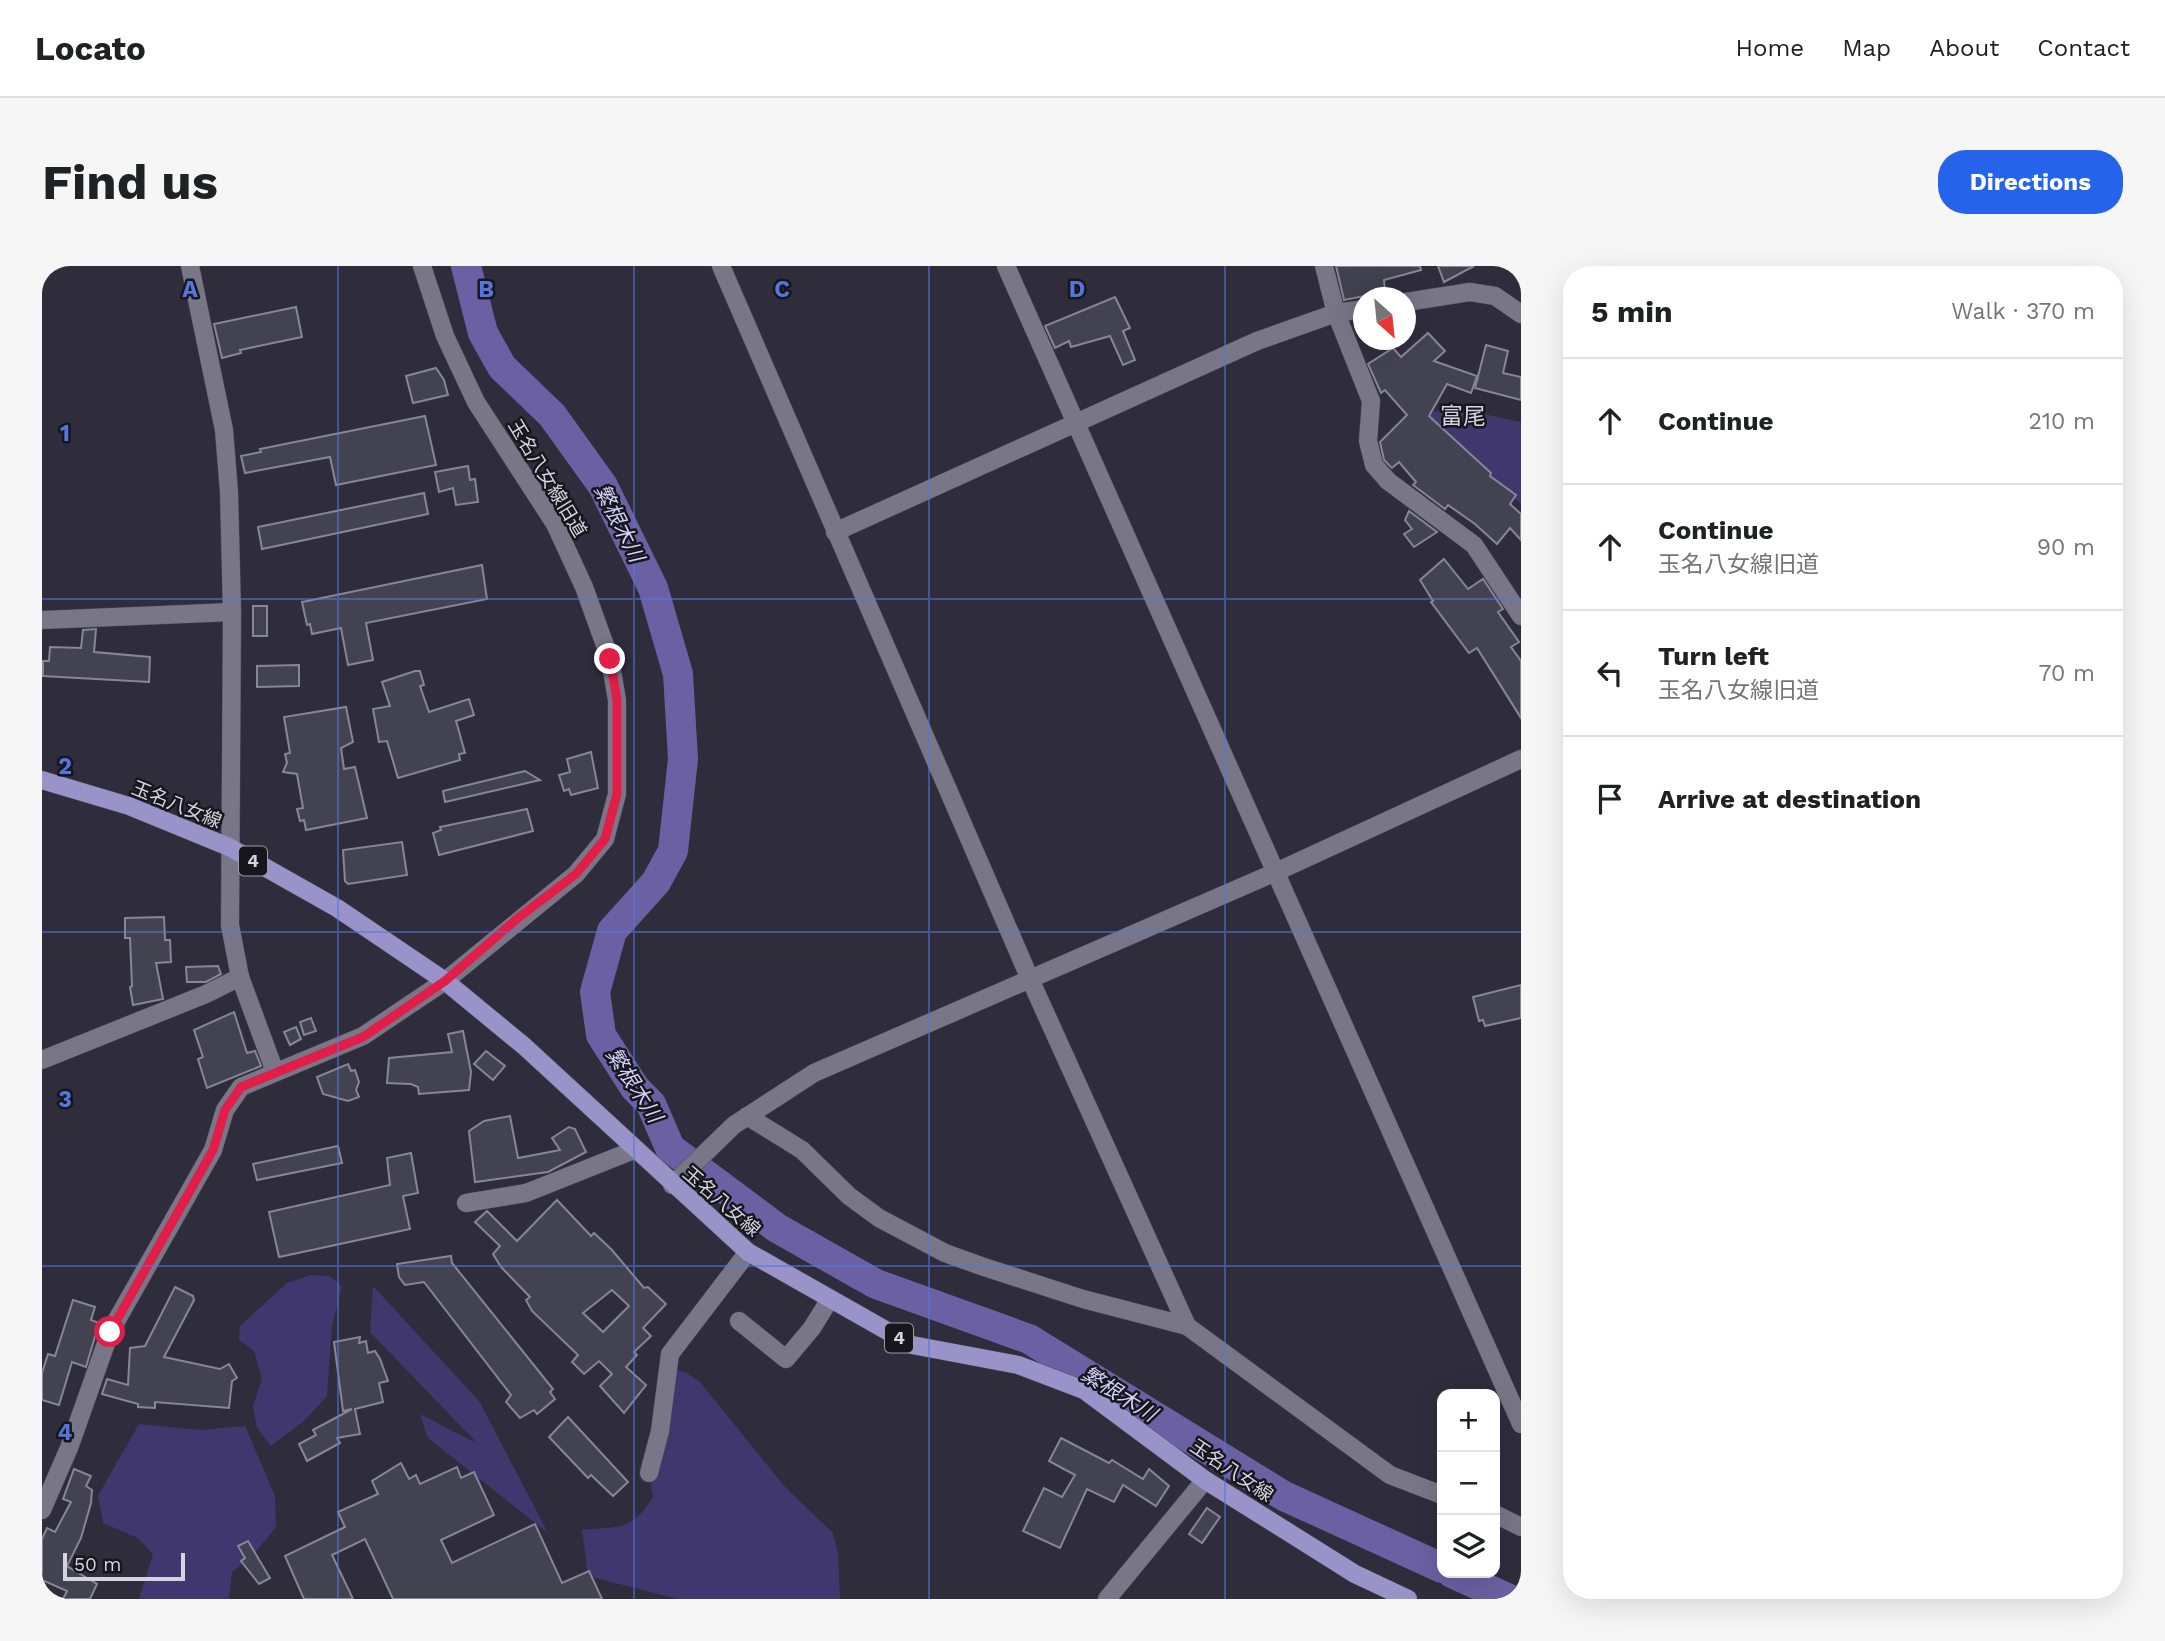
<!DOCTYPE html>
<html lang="en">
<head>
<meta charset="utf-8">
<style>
  body { margin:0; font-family:"Work Sans","Noto Sans JP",sans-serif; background:#f6f6f6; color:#202124 }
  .controls { position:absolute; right:21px; bottom:21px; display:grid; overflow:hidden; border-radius:14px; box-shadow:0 7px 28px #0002 }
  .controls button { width:63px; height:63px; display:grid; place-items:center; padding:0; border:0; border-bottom:2px solid #e0e0e0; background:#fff; color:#202124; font:35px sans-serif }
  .compass { position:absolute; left:1311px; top:21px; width:63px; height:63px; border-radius:50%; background:#fff; box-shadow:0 7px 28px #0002; rotate:153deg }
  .scale { position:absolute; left:21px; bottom:18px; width:122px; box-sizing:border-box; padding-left:7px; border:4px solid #d5d4de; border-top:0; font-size:19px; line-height:24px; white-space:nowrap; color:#d5d4de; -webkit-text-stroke:5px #17161d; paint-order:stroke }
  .stop { position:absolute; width:21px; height:21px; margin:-16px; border:5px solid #e11d48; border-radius:50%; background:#fff }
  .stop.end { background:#e11d48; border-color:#fff; box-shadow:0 2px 7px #0008 }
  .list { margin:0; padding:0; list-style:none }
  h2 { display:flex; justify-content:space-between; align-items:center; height:91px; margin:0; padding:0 28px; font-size:30px }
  h2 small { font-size:23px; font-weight:400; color:#757577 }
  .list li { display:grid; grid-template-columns:46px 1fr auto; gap:21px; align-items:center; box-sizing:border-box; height:126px; padding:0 28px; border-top:2px solid #e0e0e0 }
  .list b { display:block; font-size:26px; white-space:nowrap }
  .list p { margin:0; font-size:23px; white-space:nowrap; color:#757577 }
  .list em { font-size:23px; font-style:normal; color:#757577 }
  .icon { flex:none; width:38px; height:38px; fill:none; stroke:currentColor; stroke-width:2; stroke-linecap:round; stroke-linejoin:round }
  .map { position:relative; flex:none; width:1479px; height:1333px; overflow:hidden; border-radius:28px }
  header { display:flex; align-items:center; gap:42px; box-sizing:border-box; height:98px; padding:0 35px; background:#fff; border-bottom:2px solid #e0e0e0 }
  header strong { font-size:33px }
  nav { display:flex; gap:38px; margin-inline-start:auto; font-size:24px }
  .intro { display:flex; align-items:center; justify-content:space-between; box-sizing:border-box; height:168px; padding:0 42px }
  h1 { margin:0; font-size:49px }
  .button { padding:18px 32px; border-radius:28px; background:#2563eb; color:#fff; font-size:24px; font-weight:700 }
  main { display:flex; gap:42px; padding:0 42px }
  aside { flex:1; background:#fff; border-radius:28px; box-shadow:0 7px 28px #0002 }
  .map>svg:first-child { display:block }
  .green { fill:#41376f }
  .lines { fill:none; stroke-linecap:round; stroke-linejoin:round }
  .river { stroke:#6b60a3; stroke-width:30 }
  .building { fill:#434251; stroke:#878597; stroke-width:2; fill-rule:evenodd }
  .street-casing { stroke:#4c4a57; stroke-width:19 }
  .secondary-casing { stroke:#4c4a57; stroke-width:19 }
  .primary-casing { stroke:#4c4a57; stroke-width:19 }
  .street { stroke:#787687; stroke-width:18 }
  .secondary { stroke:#787687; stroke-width:18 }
  .primary { stroke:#9a93ca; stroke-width:18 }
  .route { stroke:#e11d48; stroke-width:9 }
  .grid { fill:none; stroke:#5476da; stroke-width:2; stroke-opacity:0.55 }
  .labels { text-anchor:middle; stroke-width:5; stroke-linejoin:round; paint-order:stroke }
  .shield { fill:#17161d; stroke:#9c9ba4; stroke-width:2 }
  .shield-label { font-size:18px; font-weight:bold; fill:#d5d4de }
  .street-label { font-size:19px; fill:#d5d4de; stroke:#17161d }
  .water-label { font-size:21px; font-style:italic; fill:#d4d0f7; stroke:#17161d }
  .quarter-label { font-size:23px; fill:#d5d4de; stroke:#17161d }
  .grid-label { font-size:23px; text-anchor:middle; font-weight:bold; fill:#5476da; stroke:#17161d; stroke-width:5; stroke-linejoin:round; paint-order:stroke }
</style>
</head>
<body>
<header>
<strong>Locato</strong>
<nav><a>Home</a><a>Map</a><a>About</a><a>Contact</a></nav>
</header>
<div class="intro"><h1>Find us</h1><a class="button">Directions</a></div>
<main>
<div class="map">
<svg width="1479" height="1333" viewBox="0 0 1479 1333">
  <rect width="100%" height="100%" fill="#2f2d3c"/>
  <g class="green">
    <polygon points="1409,141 1479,156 1479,237 1461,225 1384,148"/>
    <polygon points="269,1009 287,1010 300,1020 290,1059 285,1130 262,1155 229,1180 215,1162 211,1140 220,1113 212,1085 197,1074 198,1060 245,1017"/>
    <polygon points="331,1020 437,1135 506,1267 386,1172 378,1148 436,1178 328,1066"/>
    <path d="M627,1102l16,4 15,10 84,104 49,47 5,21 2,45h-162l-90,-23 -6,-46c38,-4 49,2 71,-33l-4,-24z"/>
    <polygon points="97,1158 159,1164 203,1160 233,1230 234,1261 210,1290 190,1306 187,1333 97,1333 111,1288 96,1272 61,1257 56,1230"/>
  </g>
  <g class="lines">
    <g class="river">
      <polyline points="424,0 441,67 460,101 510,149 561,220 611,322 636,408 641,493 631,585 614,616 570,665 553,726 559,769 593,822 609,838 628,882 735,962 834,1018 987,1073 1242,1230 1400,1302"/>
      <polyline points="1410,1307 1467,1333"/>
    </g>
  </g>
  <g class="building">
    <polygon points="1294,0 1378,0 1379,4 1342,14 1343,26 1302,34"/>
    <polygon points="1396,0 1432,0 1402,16"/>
    <polygon points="1073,31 1088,62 1081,65 1093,94 1081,99 1068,70 1029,81 1027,75 1013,82 1003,60"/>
    <polygon points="254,41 260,71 198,84 199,87 180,92 172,58"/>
    <polygon points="1386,67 1403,85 1392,95 1435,110 1429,127 1405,118 1387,150 1449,207 1448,210 1474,229 1468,238 1479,248 1479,274 1468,262 1455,278 1433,258 1406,239 1403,243 1371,219 1374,216 1357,196 1350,202 1342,194 1338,176 1365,149 1343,124 1339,127 1326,98 1351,82 1359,91"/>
    <polygon points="1444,79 1466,85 1461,107 1479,111 1479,134 1433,122"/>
    <polygon points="394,102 402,114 406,129 371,137 364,110"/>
    <polygon points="383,150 394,199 294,219 288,191 203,207 199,190 219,186 218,183"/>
    <polygon points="426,200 428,214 433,213 436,236 414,239 411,222 397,226 393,206"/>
    <polygon points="382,227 386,248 220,283 216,261"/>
    <polygon points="1367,245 1395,266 1372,281 1362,268 1370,263 1363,254"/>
    <polygon points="1402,293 1426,323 1441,313 1461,343 1456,346 1477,376 1469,381 1479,395 1479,452 1435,382 1427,387 1389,336 1391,335 1378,314"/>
    <polygon points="440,299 445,333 324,357 331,394 306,399 299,362 270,368 268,358 265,359 260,336"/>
    <rect x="211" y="340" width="14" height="30"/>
    <polygon points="54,363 52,386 108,391 107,416 1,410 1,395 7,395 8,381 39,382 41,364"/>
    <polygon points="257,399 257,420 215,421 215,400"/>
    <polygon points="373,405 378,405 382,419 378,420 387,446 427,433 432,449 414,455 423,487 417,488 418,494 356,512 345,475 337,476 331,443 348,440 340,416"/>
    <polygon points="304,441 311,476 299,482 302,503 313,501 325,552 264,564 262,554 258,555 255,543 261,542 255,508 241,506 245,497 243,488 248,487 242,451"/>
    <polygon points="549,486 556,522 529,529 527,523 522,525 517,509 528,506 525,493"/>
    <polygon points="483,505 498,514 403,536 401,525"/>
    <polygon points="485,543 491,565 397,589 391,567 399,564 398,561"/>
    <polygon points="360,576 365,609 306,618 303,615 301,584"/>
    <polygon points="122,651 123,674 128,674 129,696 114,697 121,733 91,739 88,721 90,720 88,672 83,672 83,652"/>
    <polygon points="176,700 179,708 164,716 145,716 144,701"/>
    <polygon points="1479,719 1479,752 1443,760 1441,754 1437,755 1431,731"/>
    <polygon points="192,746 205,787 213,785 219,800 165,822 156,793 161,791 152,764"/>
    <polygon points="269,752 274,765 262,769 258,756"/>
    <polygon points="254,761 259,773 248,779 242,766"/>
    <polygon points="421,765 429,806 427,824 377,828 376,821 369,818 345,817 347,792 410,786 406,768"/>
    <polygon points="444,785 463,800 451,814 432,798"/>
    <polygon points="306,798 309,805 313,804 317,816 314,824 317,831 306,835 281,828 275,811"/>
    <polygon points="468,850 476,892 518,884 510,872 527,861 533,863 544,886 506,906 433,916 427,865 442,855"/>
    <polygon points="296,880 300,897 215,914 211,898"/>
    <polygon points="369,887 376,927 361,930 368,963 237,991 227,946 348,919 345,892"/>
    <path d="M515,934l34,36 3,-3 18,17 32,38 4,-1 18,17 -23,24 8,8 -17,16 3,3 -11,12 20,18 -22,28 -24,-27 12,-12 -13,-13 -15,13 -12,-12 6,-7 -46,-44 -6,-11 4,-3 -29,-30 -8,-13 7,-8 -25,-24 12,-11 30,30zM570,1024l17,16 -26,26 -20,-19z"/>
    <polygon points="409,990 410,997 511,1123 508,1126 513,1133 495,1148 492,1144 478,1152 464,1136 469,1129 382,1016 363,1019 357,1011 355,998"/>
    <polygon points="133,1021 151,1030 152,1034 122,1091 178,1103 187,1098 195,1112 190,1115 187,1142 113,1136 113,1142 96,1141 96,1138 60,1128 65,1113 86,1119 88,1082 103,1080"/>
    <polygon points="31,1034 53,1041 49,1054 57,1057 44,1101 30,1096 17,1139 0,1134 0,1107 6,1088 13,1090"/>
    <polygon points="318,1071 317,1077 324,1075 326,1087 333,1085 338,1093 346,1115 337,1117 341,1136 313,1143 318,1168 295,1172 298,1177 265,1195 257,1178 274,1169 271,1164 310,1143 301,1145 292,1076"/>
    <polygon points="526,1151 586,1216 571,1230 549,1209 546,1212 507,1171"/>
    <polygon points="1019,1172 1067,1197 1070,1194 1101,1213 1107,1203 1127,1220 1114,1240 1081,1219 1072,1236 1045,1223 1018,1282 981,1265 1002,1222 1020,1231 1033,1209 1007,1195"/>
    <polygon points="359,1197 367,1213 374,1209 378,1218 415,1201 419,1212 432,1206 452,1249 399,1274 410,1297 493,1258 520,1317 547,1305 560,1333 351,1333 323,1273 290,1289 311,1333 262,1333 243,1290 303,1261 296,1246 336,1228 330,1215"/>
    <polygon points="32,1203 49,1210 44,1220 50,1224 49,1237 39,1272 25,1300 55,1318 48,1333 21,1333 25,1325 0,1314 0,1273 5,1262 13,1266 29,1236 21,1233"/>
    <polygon points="1165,1242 1178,1251 1160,1277 1147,1268"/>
    <polygon points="206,1275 228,1312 217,1318 199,1295 203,1292 196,1280"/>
  </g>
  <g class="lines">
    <defs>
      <g id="street">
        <polyline points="148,0 182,164 187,226 190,346 188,659 198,711 233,806"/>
        <polyline points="679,0 988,713 1145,1060"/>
        <polyline points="964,0 1479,1158"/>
        <polyline points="1282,0 1294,47 1329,135 1326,175 1332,199 1346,215 1432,279 1479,350"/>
        <polyline points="1364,36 1428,26 1453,30 1479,48"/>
        <polyline points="793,266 1215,75 1294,47 1322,43"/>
        <polyline points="0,354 190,346"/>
        <polyline points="0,794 164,728 198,711"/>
        <polyline points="705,850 760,884 807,930 837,952 903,987 939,1000 1041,1033 1145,1060 1348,1209 1400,1229"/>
        <polyline points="630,919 692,859 772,807 1234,606 1479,493"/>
        <polyline points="424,937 484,927 592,884"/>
        <polyline points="697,1055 744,1093 770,1062 788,1033"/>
        <polyline points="607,1207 618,1165 628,1088 706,986"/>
        <polyline points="0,1244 27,1182 68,1066 171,884 183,844 199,821 321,770 403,715"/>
        <polyline points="1453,1248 1479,1261"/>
        <polyline points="1065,1333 1163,1214"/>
      </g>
      <polyline id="secondary" points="380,0 403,70 434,136 513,258 542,321 568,393 575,434 575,528 563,573 534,608 403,715"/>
      <polyline id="primary" points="0,514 87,540 187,581 295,642 403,715 482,780 706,986 870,1079 976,1099 1042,1124 1163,1214 1313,1308 1366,1333"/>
    </defs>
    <use href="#street" class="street-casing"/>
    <use href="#secondary" class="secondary-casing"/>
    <use href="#primary" class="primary-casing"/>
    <use href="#street" class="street"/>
    <use href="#secondary" class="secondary"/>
    <use href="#primary" class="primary"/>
  </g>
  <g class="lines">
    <polyline class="route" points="68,1066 171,884 183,844 199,821 321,771 403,715 476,652 534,608 563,573 575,528 575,434 568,393"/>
  </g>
  <path class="grid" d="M296,0v1333M592,0v1333M887,0v1333M1183,0v1333M0,333h1479M0,666h1479M0,1000h1479"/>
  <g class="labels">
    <g class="shield">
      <rect x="197" y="580.5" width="28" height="29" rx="5"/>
      <rect x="843" y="1057.5" width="28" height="29" rx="5"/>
    </g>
    <g class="shield-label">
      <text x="211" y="601">4</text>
      <text x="857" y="1078">4</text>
    </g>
    <g class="street-label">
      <text transform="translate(506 212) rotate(59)" y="7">玉名八女線旧道</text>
      <text transform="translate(135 538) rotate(22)" y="7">玉名八女線</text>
      <text transform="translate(680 935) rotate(41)" y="7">玉名八女線</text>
      <text transform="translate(1190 1204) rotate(34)" y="7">玉名八女線</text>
    </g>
    <g class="water-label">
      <text transform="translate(577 257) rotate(63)" y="7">繁根木川</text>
      <text transform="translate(592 819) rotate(57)" y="7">繁根木川</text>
      <text transform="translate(1077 1128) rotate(32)" y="7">繁根木川</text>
    </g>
    <g class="quarter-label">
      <text x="1421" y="158">富尾</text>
    </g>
  </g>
  <g class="grid-label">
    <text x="148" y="31">A</text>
    <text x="444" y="31">B</text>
    <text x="740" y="31">C</text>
    <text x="1035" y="31">D</text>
    <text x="23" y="175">1</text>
    <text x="23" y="508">2</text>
    <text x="23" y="841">3</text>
    <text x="23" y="1174">4</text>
  </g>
</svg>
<div class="controls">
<button>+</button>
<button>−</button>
<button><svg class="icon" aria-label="layers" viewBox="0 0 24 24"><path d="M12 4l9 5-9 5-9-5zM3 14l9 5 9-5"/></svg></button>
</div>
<svg class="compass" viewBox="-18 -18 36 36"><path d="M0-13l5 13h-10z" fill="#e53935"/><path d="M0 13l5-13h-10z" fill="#757577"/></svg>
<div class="scale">50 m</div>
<div class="stop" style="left:68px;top:1066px"></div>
<div class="stop end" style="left:568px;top:393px"></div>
</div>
<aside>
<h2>5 min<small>Walk · 370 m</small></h2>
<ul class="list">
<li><svg class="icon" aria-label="ahead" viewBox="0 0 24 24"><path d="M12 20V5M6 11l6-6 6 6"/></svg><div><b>Continue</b></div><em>210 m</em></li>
<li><svg class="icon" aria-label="ahead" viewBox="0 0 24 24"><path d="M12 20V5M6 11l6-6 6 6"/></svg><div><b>Continue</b><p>玉名八女線旧道</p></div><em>90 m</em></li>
<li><svg class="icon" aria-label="left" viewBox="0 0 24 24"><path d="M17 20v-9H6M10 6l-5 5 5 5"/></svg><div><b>Turn left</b><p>玉名八女線旧道</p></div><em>70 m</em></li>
<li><svg class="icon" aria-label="arrive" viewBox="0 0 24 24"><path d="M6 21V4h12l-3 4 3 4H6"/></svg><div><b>Arrive at destination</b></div></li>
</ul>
</aside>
</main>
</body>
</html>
